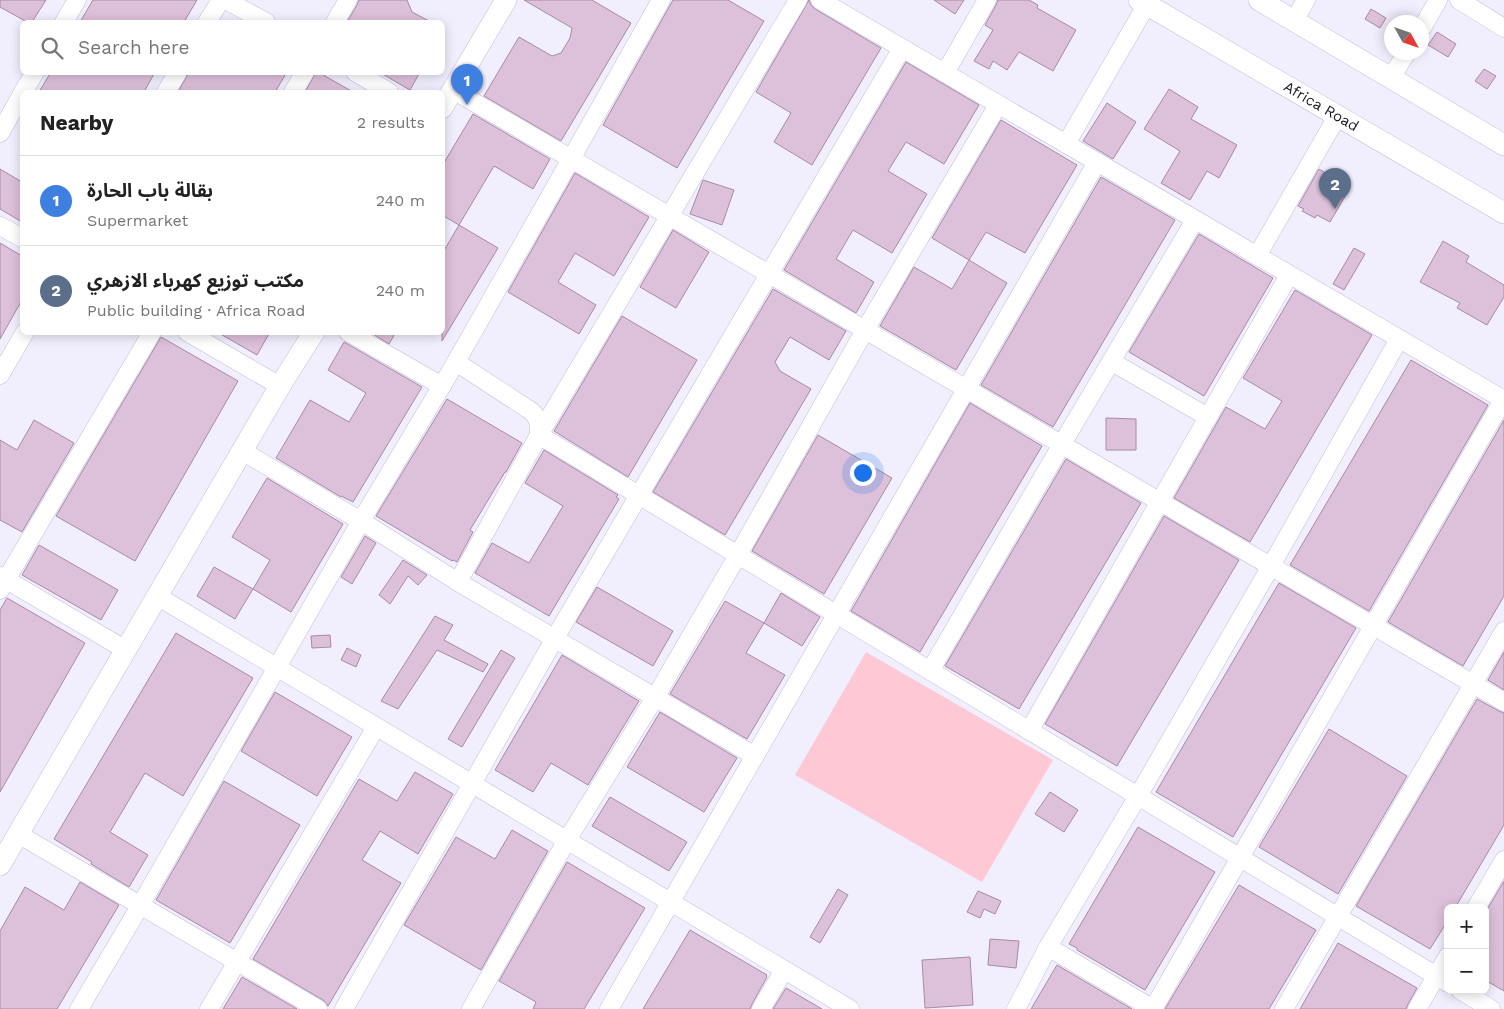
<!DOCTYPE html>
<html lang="en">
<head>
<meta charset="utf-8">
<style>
  body { margin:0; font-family:"Work Sans","Noto Sans Arabic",sans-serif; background:#f6f6f6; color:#222 }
  .controls { position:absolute; right:15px; bottom:15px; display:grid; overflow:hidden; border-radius:8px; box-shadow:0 2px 12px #0003 }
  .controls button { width:45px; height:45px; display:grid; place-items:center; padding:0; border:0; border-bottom:1px solid #e0e0e0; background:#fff; color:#222; font:25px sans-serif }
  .compass { position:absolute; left:1384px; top:15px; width:45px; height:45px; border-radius:50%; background:#fff; box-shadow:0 2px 12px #0003; rotate:130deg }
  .you { position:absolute; left:862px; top:472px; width:18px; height:18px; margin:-12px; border:4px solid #fff; border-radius:50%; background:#1a73e8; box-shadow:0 0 0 8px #1a73e833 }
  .badge { display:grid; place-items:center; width:32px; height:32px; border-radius:50%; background:#1a73e8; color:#fff; font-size:16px; font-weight:700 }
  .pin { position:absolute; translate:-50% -41px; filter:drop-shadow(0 1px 2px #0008) }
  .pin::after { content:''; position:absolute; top:26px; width:18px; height:15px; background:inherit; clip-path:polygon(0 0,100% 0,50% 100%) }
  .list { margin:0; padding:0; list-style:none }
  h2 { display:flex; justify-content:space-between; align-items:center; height:65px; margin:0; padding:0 20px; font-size:21px }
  h2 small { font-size:16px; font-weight:400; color:#767676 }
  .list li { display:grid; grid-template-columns:32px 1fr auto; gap:15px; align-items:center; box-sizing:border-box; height:90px; padding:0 20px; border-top:1px solid #e0e0e0 }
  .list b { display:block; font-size:19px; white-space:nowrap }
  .list p { margin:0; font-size:16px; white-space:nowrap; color:#767676 }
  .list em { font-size:16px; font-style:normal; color:#767676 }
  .icon { flex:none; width:28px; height:28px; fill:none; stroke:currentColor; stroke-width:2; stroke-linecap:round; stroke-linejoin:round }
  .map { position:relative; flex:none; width:1504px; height:1009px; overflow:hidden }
  .search { position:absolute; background:#fff; box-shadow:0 2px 12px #0003; left:20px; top:20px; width:425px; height:55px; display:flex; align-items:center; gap:12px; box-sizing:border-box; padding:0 18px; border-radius:8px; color:#767676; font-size:19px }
  .panel { position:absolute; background:#fff; box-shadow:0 2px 12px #0003; left:20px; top:90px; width:425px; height:245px; border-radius:8px }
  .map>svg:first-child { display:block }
  .garden { fill:#fec9d5 }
  .building { fill:#ddc0da; stroke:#a68ba4 }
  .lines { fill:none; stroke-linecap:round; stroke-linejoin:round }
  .minor-casing { stroke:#c4bddf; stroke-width:19 }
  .tertiary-casing { stroke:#c4bddf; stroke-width:22 }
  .minor { stroke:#fff; stroke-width:18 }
  .tertiary { stroke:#fff; stroke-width:21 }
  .labels { text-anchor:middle; stroke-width:4; stroke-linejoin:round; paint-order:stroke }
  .street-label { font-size:15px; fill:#1a1723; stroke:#fefefe }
</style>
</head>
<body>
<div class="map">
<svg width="1504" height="1009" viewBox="0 0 1504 1009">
  <rect width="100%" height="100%" fill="#f1eefd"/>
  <polygon class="garden" points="866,652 1053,760 982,882 795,775"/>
  <g class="building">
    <polygon points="0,0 46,0 32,22 27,22 0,7"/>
    <polygon points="93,0 197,0 184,22 80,22"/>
    <polygon points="359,0 407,0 412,12 431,22 347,22 357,5"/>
    <polygon points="524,0 592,0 631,23 561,141 484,96 519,37 552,56 561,53 570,38 572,28"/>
    <polygon points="673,0 728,0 764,21 677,168 603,125"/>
    <polygon points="809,0 811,5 815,9 881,48 812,165 774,142 791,113 756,92"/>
    <polygon points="934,0 964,0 955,14"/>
    <polygon points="998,0 1029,0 1038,5 1037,8 1076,30 1053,71 1019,52 1007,70 993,61 989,69 974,61 993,30 985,25 996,5"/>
    <polygon points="1371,9 1386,18 1380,28 1365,19"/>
    <polygon points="1437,32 1456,44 1448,57 1428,45"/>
    <polygon points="906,62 979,105 944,164 906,142 888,171 927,194 892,253 853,230 836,259 874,282 856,313 784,270"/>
    <polygon points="1484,69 1496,76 1487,89 1475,81"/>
    <polygon points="51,72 155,72 144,92 39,92"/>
    <polygon points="189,72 287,72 275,92 178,92"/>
    <polygon points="316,72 318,72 353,92 305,92"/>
    <polygon points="379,72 420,72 410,90"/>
    <polygon points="1169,89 1198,107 1191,119 1237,145 1219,178 1207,171 1190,200 1161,183 1180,151 1144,129"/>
    <polygon points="1107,103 1136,122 1113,159 1083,141"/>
    <polygon points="473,114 550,159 533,189 494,166 459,225 442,215 442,166"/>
    <polygon points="1001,120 1077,165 1025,253 986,232 969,260 932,238"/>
    <polygon points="0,169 22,182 22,222 0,209"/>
    <polygon points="1319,169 1345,185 1342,190 1347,193 1330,222 1317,215 1315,218 1302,211 1304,209 1298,206"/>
    <polygon points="575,173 649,217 614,276 575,253 558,282 596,305 579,334 508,292"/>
    <polygon points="1101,177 1175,220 1053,427 981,385"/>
    <polygon points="703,180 734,190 722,225 690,214"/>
    <polygon points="459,225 498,248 442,341 442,254"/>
    <polygon points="673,230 709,252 676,308 640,287"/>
    <polygon points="1199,234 1273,278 1204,396 1129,352"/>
    <polygon points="1443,241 1469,256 1466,262 1504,285 1504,297 1487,325 1457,308 1460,303 1420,282"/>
    <polygon points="0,243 22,256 22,300 0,339"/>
    <polygon points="1354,248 1365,254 1344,290 1333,284"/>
    <polygon points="969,260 1007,283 956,370 880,326 914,267 952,289"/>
    <polygon points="773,289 846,331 829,360 790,337 775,362 780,371 811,389 725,535 653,492"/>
    <polygon points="1295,290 1372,335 1250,542 1174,498 1226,407 1265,429 1282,401 1243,378"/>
    <polygon points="622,316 697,360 628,477 554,431"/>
    <polygon points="217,332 270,332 257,355"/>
    <polygon points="370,332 396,332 389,344"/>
    <polygon points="161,337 238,381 135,561 56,516"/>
    <polygon points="344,342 422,387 353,502 341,496 341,497 276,458 310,400 349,422 366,393 328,370"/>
    <polygon points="1411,360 1488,405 1369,611 1290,565"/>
    <polygon points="447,399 522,443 506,472 505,472 470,530 473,532 457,562 453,560 452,561 376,516"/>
    <polygon points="970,403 1042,446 920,652 851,611"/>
    <polygon points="1106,418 1136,419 1136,450 1106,450"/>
    <polygon points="34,420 74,443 22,532 0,520 0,440 17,450"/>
    <polygon points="1504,420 1504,596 1463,666 1388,622"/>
    <polygon points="818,435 892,478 824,594 752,551"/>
    <polygon points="544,450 618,495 616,497 619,499 549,616 475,573 492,543 529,563 563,506 525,483"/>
    <polygon points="1066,459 1141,503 1019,709 945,666"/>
    <polygon points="267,478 343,524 291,612 253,589 270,560 232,537"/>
    <polygon points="1164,516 1239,560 1117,766 1045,724"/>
    <polygon points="365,536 376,543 352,584 341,577"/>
    <polygon points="39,545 118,590 101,620 22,575"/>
    <polygon points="403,560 427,575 418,585 408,576 390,604 379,595"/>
    <polygon points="214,567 253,589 235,619 197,596"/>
    <polygon points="1279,583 1356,628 1233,837 1156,792"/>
    <polygon points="597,587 673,631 653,666 576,622"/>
    <polygon points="781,593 820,617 802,646 764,623"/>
    <polygon points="7,598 85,643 0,792 0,610"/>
    <polygon points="725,601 764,623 746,653 785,675 747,739 670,694"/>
    <polygon points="435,616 453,625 444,640 488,664 483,672 437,650 398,709 381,701"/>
    <polygon points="176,633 253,678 183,796 145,773 110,832 148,855 129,887 91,864 92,862 54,839"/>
    <polygon points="330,635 331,647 312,648 311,636"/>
    <polygon points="347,648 361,655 356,667 341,660"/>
    <polygon points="501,650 515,658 462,747 448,739"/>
    <polygon points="1504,652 1504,690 1488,680"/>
    <polygon points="562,655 639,701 588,785 551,763 533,792 495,770"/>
    <polygon points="275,692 352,737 317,796 241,751"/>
    <polygon points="1477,699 1499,711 1504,713 1504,825 1455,908 1448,908 1448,920 1430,949 1356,906"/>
    <polygon points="660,712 737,758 704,812 627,767"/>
    <polygon points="1329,729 1407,776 1338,894 1259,847"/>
    <polygon points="415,772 453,794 418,854 380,831 362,860 401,883 328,1006 323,1000 253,959 359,779 397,801"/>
    <polygon points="224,781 300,825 230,943 156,900"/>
    <polygon points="1050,792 1078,810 1064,832 1035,814"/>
    <polygon points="610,797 687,842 669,871 592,826"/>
    <polygon points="1138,827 1215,872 1145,990 1077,950 1077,948 1069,944"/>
    <polygon points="512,830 548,851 481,970 404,925 456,837 495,859"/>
    <polygon points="567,862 645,908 584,1009 533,1009 536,1002 499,981"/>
    <polygon points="1504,881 1504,991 1485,980 1485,913"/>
    <polygon points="80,882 119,905 57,1009 0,1009 0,931 25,887 64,910"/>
    <polygon points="1239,885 1316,930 1269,1009 1165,1009"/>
    <polygon points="838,889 848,895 820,943 810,937"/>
    <polygon points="978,891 1001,901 995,914 984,909 980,918 967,912"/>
    <polygon points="690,930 767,975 766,976 767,977 752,1004 750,1009 643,1009"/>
    <polygon points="990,939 1019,941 1016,968 988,965"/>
    <polygon points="1338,943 1417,988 1408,1004 1406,1009 1300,1009"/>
    <polygon points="970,957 973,1005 925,1008 922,960"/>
    <polygon points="1057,965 1096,988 1132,1009 1031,1009"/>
    <polygon points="242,977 297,1009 223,1009"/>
    <polygon points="786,988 822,1009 773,1009"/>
  </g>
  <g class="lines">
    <defs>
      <g id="minor">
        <polyline points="226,0 266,22"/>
        <polyline points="820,0 1504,400"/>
        <polyline points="1459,0 1504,28"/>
        <polyline points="1294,21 1306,0"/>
        <polyline points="64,22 77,0"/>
        <polyline points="207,22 221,0"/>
        <polyline points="335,22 348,0"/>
        <polyline points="1422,28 1438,0"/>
        <polyline points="355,72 389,92"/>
        <polyline points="945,73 987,0"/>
        <polyline points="1391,78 1407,52"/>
        <polyline points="453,90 1504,702"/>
        <polyline points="23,92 35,72"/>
        <polyline points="166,92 178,72"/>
        <polyline points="293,92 305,72"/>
        <polyline points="0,133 22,94"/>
        <polyline points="1066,144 1147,4"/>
        <polyline points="0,226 22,238"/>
        <polyline points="1257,256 1338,115"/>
        <polyline points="187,332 280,386"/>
        <polyline points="348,332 442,386"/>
        <path d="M456,362l75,49c8,7 8,14 8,24l909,548"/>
        <polyline points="1112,362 1208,417"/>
        <polyline points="0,375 25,332"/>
        <polyline points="242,451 361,521 458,582 755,756"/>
        <polyline points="0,576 126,650"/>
        <polyline points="458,582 539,435 798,0"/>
        <polyline points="0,590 152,332"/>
        <polyline points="157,596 850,1009"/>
        <polyline points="930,671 1062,444 1195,220"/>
        <polyline points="1029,731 1289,275"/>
        <polyline points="18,834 318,1009"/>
        <polyline points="1476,908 1504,860"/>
        <polyline points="1048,947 1153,1009"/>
        <polyline points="1460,990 1491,1009"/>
        <polyline points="79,1009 140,906 361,521 456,362 661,0"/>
        <polyline points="209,1009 376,727"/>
        <polyline points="344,1009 555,638 902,48"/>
        <polyline points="471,1009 567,840 656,696 738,555 865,330 998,105"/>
        <polyline points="609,1009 1097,162"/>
        <polyline points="761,1009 784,970"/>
        <polyline points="1016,1009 1048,947 1138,796 1271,566 1399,339"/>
        <polyline points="1153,1009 1503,400"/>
        <polyline points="1284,1009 1504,631"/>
        <polyline points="1417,1009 1448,956"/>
      </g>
      <g id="tertiary">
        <path id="s1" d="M1139,0l365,213"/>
        <polyline points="1259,0 1504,145"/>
        <polyline points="442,108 506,0"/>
        <polyline points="0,865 280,386 314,332"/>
      </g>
    </defs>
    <use href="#minor" class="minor-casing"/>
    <use href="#tertiary" class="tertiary-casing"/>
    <use href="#minor" class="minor"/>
    <use href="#tertiary" class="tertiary"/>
  </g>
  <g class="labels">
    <g class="street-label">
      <text dy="5" stroke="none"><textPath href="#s1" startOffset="211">Africa Road</textPath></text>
    </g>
  </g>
</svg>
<div class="controls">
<button>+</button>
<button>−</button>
</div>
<svg class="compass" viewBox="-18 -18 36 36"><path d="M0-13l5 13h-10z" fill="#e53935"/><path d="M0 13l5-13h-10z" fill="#767676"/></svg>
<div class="you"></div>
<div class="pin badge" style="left:467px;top:105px;background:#3f7fe0">1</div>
<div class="pin badge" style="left:1335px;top:209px;background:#5c6f8a">2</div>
<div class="search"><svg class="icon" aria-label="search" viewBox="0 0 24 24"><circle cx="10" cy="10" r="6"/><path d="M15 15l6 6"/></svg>Search here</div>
<section class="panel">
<h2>Nearby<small>2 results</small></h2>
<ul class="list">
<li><span class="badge" style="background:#3f7fe0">1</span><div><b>بقالة باب الحارة</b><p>Supermarket</p></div><em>240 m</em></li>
<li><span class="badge" style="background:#5c6f8a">2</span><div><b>مكتب توزيع كهرباء الازهري</b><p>Public building · Africa Road</p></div><em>240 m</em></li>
</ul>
</section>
</div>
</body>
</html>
